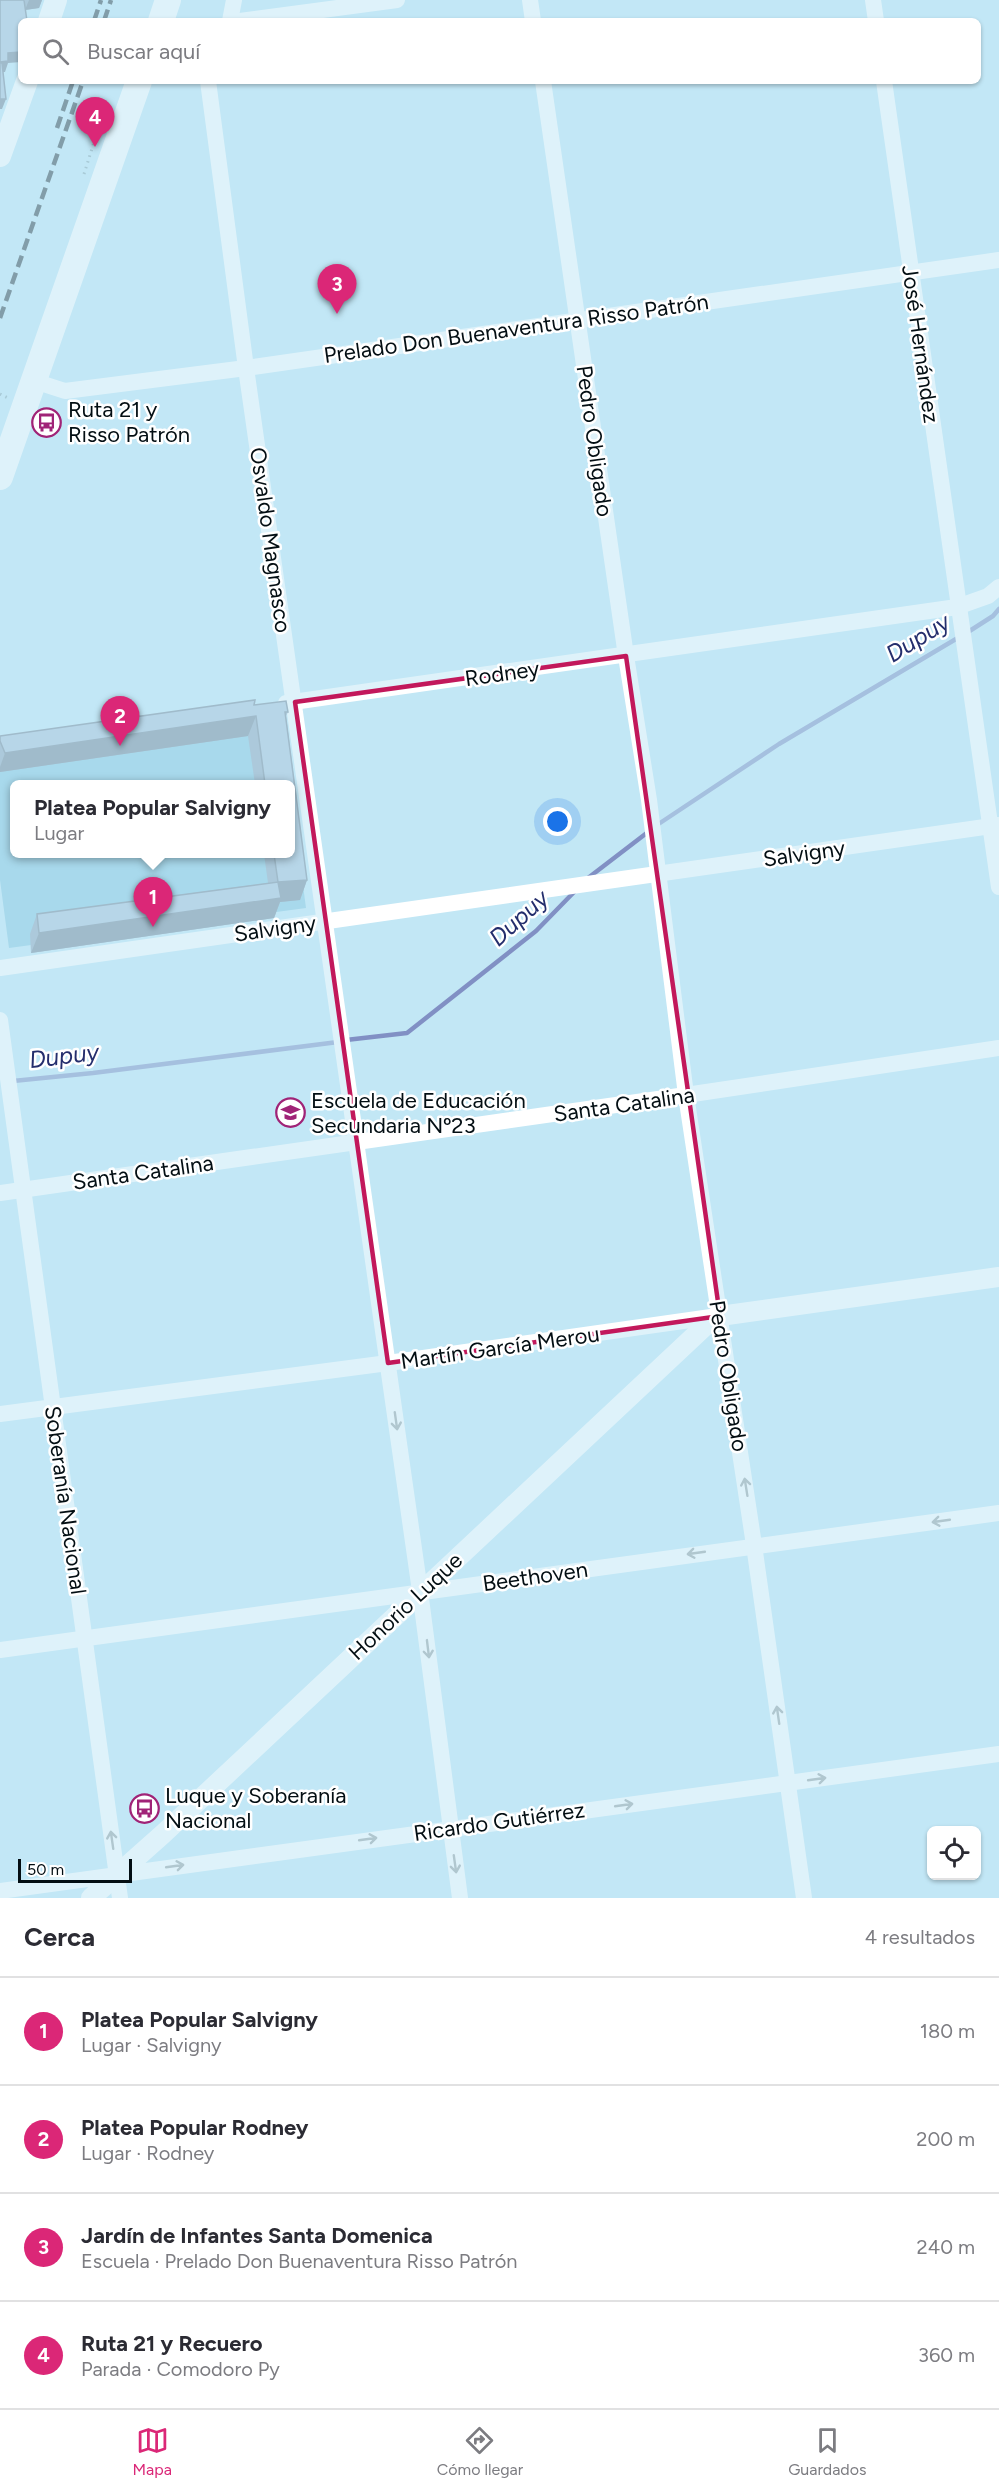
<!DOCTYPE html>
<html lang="es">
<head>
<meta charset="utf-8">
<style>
  body { margin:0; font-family:Figtree,sans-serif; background:#f2f2f3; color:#2b2b33 }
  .controls { position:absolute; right:18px; bottom:18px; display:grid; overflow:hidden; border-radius:9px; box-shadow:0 2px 4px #0004 }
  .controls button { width:54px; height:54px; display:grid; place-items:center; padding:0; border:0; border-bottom:2px solid #e1e1e2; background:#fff; color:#2b2b33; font:30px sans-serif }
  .scale { position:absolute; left:18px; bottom:15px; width:114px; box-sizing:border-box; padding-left:6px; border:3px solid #030e13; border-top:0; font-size:16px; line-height:21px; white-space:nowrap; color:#030e13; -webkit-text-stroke:4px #fff; paint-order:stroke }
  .you { position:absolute; left:558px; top:822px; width:21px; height:21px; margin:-15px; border:4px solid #fff; border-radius:50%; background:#1a73e8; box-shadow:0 0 0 9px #1a73e833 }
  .badge { display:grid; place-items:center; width:39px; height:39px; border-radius:50%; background:#db2777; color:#fff; font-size:20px; font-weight:700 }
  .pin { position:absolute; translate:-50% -50px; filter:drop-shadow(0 2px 3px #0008) }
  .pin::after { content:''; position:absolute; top:32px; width:21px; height:18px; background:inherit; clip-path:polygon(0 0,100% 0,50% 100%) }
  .popup { position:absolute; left:10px; top:780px; width:285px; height:78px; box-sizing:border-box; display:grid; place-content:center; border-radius:9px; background:#fff; filter:drop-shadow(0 2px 4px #0005); font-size:20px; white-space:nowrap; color:#7c7c81 }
  .popup b { font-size:22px; color:#2b2b33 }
  .popup::after { content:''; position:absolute; left:50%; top:100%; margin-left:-12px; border:12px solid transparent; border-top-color:#fff }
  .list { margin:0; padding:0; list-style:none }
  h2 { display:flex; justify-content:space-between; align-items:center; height:78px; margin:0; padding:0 24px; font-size:26px }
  h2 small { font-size:20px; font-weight:400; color:#7c7c81 }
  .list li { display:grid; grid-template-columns:39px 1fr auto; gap:18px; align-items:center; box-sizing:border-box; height:108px; padding:0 24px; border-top:2px solid #e1e1e2 }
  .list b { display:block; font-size:22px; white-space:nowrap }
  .list p { margin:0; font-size:20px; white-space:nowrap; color:#7c7c81 }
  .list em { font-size:20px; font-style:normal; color:#7c7c81 }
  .icon { flex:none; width:33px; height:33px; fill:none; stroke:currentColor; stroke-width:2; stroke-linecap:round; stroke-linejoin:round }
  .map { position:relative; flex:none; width:999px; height:1898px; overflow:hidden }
  .search { position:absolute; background:#fff; box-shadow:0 2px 4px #0004; left:18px; right:18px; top:18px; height:66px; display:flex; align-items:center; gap:15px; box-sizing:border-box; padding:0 21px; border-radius:9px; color:#7c7c81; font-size:22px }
  .sheet { height:510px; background:#fff }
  nav { display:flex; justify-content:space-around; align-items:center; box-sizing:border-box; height:84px; border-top:2px solid #e1e1e2; background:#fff; font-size:16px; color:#7c7c81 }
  nav a { display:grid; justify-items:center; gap:3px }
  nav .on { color:#db2777 }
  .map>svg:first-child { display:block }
  .green { fill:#87c8e0 }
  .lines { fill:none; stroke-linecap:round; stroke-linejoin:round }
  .stream { stroke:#8190c4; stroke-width:4.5 }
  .path { stroke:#88a6b1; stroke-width:3; stroke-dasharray:1.5 4.5; stroke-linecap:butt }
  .minor { stroke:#fff; stroke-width:16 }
  .tertiary { stroke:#fff; stroke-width:20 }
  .secondary { stroke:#fff; stroke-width:22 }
  .primary { stroke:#fff; stroke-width:26 }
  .rail { stroke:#33444c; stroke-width:4.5; stroke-dasharray:12 6; stroke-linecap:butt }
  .wall { fill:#90a5ba }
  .shaded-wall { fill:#768697 }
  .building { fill:#a8c0d8; stroke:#768697; stroke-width:1.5 }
  .oneway { stroke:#9a9fa1 }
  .marked { fill:none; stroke:#c2185b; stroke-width:4.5; stroke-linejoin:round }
  .labels { text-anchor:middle; stroke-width:5; stroke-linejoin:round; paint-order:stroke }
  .street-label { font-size:22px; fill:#030e13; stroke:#fff }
  .poi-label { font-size:22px; fill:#030e13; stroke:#fff; text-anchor:start }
  .water-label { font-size:24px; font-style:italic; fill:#242e6d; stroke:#fff }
</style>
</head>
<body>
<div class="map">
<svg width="999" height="1898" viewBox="0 0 999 1898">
  <rect width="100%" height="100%" fill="#c2e7f5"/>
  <polygon class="green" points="280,712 290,784 15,784 15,854 291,854 291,794 306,908 9,948 0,880 0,750"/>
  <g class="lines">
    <g class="stream">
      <polyline points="968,632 993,616 999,609"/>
      <polyline points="657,825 779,744 961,636"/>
      <polyline points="588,878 648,832"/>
      <polyline points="346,1040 407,1033 536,931 576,890"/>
      <polyline points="13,1081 93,1073 338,1042"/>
    </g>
    <g class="path">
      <polyline points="84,174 101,120 104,115"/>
      <polyline points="0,394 8,398"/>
    </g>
    <g class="minor">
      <polyline points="530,0 533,21"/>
      <polyline points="873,0 876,21"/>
      <polyline points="230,21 234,0"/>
      <polyline points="240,21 397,0"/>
      <polyline points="208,81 246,368 420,1591 460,1898"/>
      <polyline points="543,81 626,656 649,800 686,1095 754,1545 804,1898"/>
      <polyline points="884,81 999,887"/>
      <polyline points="34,381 65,391 246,368 999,260"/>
      <polyline points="286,703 957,607 988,596 999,587"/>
      <polyline points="0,968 999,825"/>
      <polyline points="0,1020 120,1898"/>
      <polyline points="0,1193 686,1095 999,1048"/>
      <polyline points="0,1414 388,1363 718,1316"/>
      <polyline points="0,1650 999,1513"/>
      <polyline points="0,1891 999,1754"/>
    </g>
    <polyline class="tertiary" points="91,1898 163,1834 704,1327 720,1316 999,1277"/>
    <g class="secondary">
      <polyline points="49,21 56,0"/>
      <polyline points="0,156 27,81"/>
    </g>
    <g class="primary">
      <polyline points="161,21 168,0"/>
      <polyline points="0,477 139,81"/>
    </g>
    <g class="rail">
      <polyline points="94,21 101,0"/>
      <polyline points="104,21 111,0"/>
      <polyline points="57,128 73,81"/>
      <polyline points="0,318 83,81"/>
    </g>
  </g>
  <g class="wall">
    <polygon points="25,0 42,0 39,8 25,10"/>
    <polygon points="254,705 288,712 286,716 307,880 300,900 280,902 274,918 31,953 30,934 37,914 268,883 264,854 291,854 291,784 255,784 248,736 0,772 0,736"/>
  </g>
  <g class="shaded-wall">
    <polygon points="29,0 42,0 39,8 25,10"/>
    <polygon points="21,52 21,62 8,63 5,72 0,72 0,62 8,53"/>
    <polygon points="0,99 6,99 2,109 0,109"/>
    <polygon points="256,716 248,736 0,772 0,767 5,753"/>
    <polygon points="307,880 300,900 280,902 274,918 31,953 39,933 278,882"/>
  </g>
  <g class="building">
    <polygon points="0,0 24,0 27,21 21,21 21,52 8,53 8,61 0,62"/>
    <polygon points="0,63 2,63 6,99 0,99"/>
    <polygon points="255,700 254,705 286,701 288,712 285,712 307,880 278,882 274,854 291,854 291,784 265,784 256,716 5,753 0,741 0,736"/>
    <polygon points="278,882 281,898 39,933 37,914"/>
  </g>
  <defs><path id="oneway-shaft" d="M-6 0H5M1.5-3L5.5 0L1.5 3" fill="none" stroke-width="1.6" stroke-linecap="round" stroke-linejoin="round" transform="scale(1.5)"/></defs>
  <g class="oneway">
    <use href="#oneway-shaft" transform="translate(396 1421) rotate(82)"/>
    <use href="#oneway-shaft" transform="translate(746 1487) rotate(-99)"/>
    <use href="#oneway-shaft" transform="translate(941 1521) rotate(172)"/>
    <use href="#oneway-shaft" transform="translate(696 1553) rotate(172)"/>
    <use href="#oneway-shaft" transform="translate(428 1649) rotate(83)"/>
    <use href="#oneway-shaft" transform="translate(778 1715) rotate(-98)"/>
    <use href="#oneway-shaft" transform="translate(817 1779) rotate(-8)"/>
    <use href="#oneway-shaft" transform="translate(624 1805) rotate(-8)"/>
    <use href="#oneway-shaft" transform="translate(368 1839) rotate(-8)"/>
    <use href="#oneway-shaft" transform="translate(112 1840) rotate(-98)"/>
    <use href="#oneway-shaft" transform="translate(455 1864) rotate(82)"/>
    <use href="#oneway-shaft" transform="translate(175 1866) rotate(-8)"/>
  </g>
  <path d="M0 0H999V1898H0ZM626,656l94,660 -332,47 -93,-661z" fill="#c2e7f5" fill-opacity=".55" fill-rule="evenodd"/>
  <path class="marked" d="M626,656l94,660 -332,47 -93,-661z"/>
  <defs>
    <symbol id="bus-ring" viewBox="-11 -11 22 22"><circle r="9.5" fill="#fff" stroke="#a02377" stroke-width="1.5"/><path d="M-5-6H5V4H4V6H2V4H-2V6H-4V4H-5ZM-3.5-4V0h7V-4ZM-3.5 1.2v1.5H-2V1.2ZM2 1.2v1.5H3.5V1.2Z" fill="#a02377"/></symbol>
    <symbol id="school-ring" viewBox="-11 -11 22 22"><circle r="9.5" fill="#fff" stroke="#a02377" stroke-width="1.5"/><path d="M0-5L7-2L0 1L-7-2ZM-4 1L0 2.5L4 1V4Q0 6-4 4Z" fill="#a02377"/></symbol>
  </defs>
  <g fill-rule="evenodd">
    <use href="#bus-ring" x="30" y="406" width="33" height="33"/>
    <use href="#school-ring" x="274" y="1096" width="33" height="33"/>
    <use href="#bus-ring" x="128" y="1792" width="33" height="33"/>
  </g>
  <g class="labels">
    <g class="street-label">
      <text transform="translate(516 328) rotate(-8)" y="8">Prelado Don Buenaventura Risso Patrón</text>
      <text transform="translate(921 344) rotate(82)" y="8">José Hernández</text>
      <text transform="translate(595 441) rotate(82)" y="8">Pedro Obligado</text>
      <text transform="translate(271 540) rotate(82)" y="8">Osvaldo Magnasco</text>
      <text transform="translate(502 673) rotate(-8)" y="8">Rodney</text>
      <text transform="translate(804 853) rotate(-8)" y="8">Salvigny</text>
      <text transform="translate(275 928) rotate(-8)" y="8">Salvigny</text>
      <text transform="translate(624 1104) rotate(-8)" y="8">Santa Catalina</text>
      <text transform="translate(143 1172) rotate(-8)" y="8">Santa Catalina</text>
      <text transform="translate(500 1347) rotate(-8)" y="8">Martín García Merou</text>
      <text transform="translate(729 1376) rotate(81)" y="8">Pedro Obligado</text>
      <text transform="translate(66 1500) rotate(82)" y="8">Soberanía Nacional</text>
      <text transform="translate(535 1576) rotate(-8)" y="8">Beethoven</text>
      <text transform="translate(405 1606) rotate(-43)" y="8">Honorio Luque</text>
      <text transform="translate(499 1821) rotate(-8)" y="8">Ricardo Gutiérrez</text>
    </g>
    <g class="poi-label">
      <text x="68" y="417">Ruta 21 y<tspan x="68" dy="25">Risso Patrón</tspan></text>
      <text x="311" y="1108">Escuela de Educación<tspan x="311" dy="25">Secundaria Nº23</tspan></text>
      <text x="165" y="1803">Luque y Soberanía<tspan x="165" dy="25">Nacional</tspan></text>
    </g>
    <g class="water-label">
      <text transform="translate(918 638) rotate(-32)" y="8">Dupuy</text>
      <text transform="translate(519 918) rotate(-42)" y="8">Dupuy</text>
      <text transform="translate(64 1056) rotate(-7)" y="8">Dupuy</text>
    </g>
  </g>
</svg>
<div class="controls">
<button><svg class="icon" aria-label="locate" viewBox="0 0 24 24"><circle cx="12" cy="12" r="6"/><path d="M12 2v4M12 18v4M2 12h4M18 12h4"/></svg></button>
</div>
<div class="scale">50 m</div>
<div class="you"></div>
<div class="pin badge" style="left:153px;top:927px">1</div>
<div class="popup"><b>Platea Popular Salvigny</b>Lugar</div>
<div class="pin badge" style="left:120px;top:746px">2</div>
<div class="pin badge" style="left:337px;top:314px">3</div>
<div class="pin badge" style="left:95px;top:147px">4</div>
<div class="search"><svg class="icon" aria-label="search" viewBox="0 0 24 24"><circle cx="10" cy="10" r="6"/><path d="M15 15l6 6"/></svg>Buscar aquí</div>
</div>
<section class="sheet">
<h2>Cerca<small>4 resultados</small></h2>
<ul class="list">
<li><span class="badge">1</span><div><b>Platea Popular Salvigny</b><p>Lugar · Salvigny</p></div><em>180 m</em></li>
<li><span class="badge">2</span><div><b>Platea Popular Rodney</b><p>Lugar · Rodney</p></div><em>200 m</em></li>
<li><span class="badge">3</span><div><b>Jardín de Infantes Santa Domenica</b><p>Escuela · Prelado Don Buenaventura Risso Patrón</p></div><em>240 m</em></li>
<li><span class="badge">4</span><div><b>Ruta 21 y Recuero</b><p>Parada · Comodoro Py</p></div><em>360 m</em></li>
</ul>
</section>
<nav>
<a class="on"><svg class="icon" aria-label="map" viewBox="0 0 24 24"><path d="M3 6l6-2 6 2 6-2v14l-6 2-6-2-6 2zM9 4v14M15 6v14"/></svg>Mapa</a>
<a><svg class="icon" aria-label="directions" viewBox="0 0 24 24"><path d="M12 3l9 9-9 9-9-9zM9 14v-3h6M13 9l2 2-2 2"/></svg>Cómo llegar</a>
<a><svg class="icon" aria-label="saved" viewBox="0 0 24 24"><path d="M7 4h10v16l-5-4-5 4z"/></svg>Guardados</a>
</nav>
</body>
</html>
